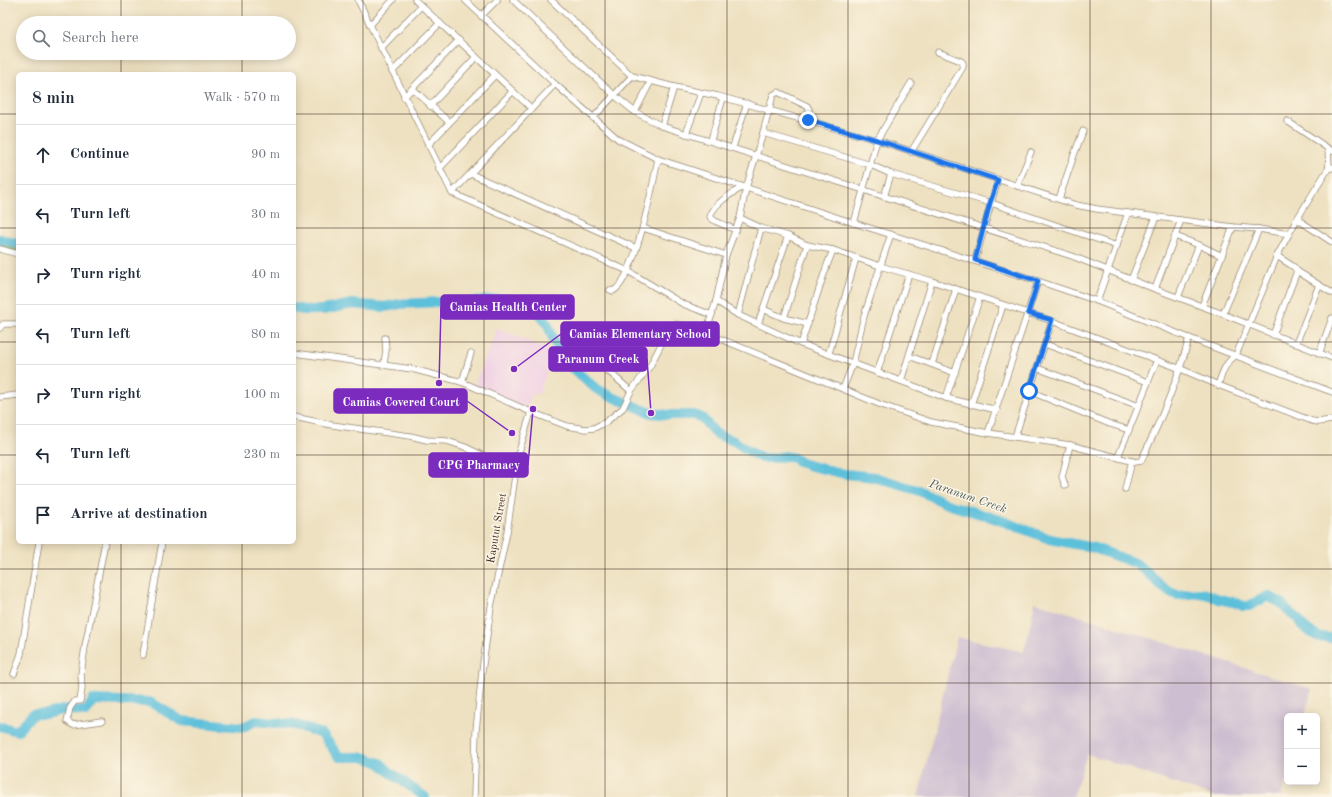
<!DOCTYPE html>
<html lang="en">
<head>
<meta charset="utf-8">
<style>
  body { margin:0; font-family:"Old Standard TT",serif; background:#f2f2f3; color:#1f2937 }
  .controls { position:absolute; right:12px; bottom:12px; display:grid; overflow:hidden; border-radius:6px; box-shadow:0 2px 10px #0003 }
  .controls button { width:36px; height:36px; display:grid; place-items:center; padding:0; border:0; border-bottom:1px solid #e0e1e3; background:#fff; color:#1f2937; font:20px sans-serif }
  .stop { position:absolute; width:12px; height:12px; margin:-9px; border:3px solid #1a73e8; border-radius:50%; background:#fff }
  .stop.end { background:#1a73e8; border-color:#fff; box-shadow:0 1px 4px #0008 }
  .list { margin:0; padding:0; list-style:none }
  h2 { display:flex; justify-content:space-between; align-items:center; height:52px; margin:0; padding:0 16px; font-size:17px }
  h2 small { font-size:13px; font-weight:400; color:#747a83 }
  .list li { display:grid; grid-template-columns:26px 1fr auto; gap:12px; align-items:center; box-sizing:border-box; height:60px; padding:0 16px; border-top:1px solid #e0e1e3 }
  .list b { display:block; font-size:15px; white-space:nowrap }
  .list em { font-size:13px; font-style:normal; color:#747a83 }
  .icon { flex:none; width:22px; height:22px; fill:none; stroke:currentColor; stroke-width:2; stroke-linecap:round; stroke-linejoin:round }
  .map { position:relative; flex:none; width:1332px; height:797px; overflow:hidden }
  .search { position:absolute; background:#fff; box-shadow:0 2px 10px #0003; left:16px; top:16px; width:280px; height:44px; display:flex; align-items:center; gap:10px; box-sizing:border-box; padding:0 14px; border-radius:22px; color:#747a83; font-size:15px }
  .panel { position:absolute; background:#fff; box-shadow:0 2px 10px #0003; left:16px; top:72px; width:280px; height:472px; border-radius:6px }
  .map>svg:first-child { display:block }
  .built { fill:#f0d0e4 }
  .industrial { fill:#cebed1 }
  .forest { fill:#90ac60; stroke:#666b3f }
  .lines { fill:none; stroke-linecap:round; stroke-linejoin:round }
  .river { stroke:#5dc0db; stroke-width:10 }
  .minor-casing { stroke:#948670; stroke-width:7 }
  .minor { stroke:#fff; stroke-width:5.5 }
  .route { stroke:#1a73e8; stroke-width:5 }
  .grid { fill:none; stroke:#3b2a1e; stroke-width:1; stroke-opacity:0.55 }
  .labels { text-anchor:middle; stroke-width:3; stroke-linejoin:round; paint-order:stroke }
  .street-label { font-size:11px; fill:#3b2a1e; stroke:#fcf5e5 }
  .water-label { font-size:12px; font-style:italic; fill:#455757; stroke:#fcf5e5 }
  .leader { fill:none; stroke:#7b2cbf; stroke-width:1.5 }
  .callout-dot { fill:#7b2cbf; stroke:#fcf5e5; stroke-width:1.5 }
  .callout { fill:#7b2cbf; stroke:#7b2cbf; stroke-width:1.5 }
  .callout-label { font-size:12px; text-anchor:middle; font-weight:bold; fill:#fff }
</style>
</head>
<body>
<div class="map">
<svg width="1332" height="797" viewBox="0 0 1332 797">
  <rect width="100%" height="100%" fill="#fcf5e5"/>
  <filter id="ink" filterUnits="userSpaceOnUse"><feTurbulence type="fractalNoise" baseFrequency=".025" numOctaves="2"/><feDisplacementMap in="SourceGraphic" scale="8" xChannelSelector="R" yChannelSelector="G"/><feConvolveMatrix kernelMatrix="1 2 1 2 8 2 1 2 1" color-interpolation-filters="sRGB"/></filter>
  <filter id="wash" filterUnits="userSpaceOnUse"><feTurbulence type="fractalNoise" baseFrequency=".012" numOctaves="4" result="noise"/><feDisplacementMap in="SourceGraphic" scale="16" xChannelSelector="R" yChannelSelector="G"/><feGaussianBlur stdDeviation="0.9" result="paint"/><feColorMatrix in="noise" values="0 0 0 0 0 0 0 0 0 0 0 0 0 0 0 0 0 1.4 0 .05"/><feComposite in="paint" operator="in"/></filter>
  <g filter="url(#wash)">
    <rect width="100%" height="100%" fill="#eee1c1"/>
    <polygon class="built" points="497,328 554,352 538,395 532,393 527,408 474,386"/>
    <polygon class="industrial" points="1035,602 1312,689 1305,716 1287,716 1287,776 1281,797 1215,797 1087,754 1073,797 918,797 957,637 1024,652"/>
    <polygon class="forest" points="0,235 18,240 18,256 0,252"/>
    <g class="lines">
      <g class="river">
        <polyline points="0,239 18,244"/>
        <polyline points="294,308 303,310 323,310 352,304 384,307 400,304 439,302 474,302 503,299 524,301 533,306 548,325 554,341 571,367 595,388 610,396 651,413 669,415 695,415 702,418 715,433 723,437 734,441 750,452 762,458 777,458 784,456 794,458 801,463 815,467 845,474 874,477 920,491 947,504 997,519 1050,539 1094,548 1135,563 1147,572 1161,586 1170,592 1177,595 1200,593 1209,595 1219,599 1237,603 1243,606 1249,606 1268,596 1281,603 1291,614 1298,619 1303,627 1312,633 1319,637 1332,638"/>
        <polyline points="0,726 17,731 33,714 46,714 66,709 86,712 93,700 150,702 182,721 243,727 256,721 296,725 322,734 339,757 363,757 380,763 391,773 425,797"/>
      </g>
    </g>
  </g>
  <g filter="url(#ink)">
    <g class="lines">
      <defs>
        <g id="minor">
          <polyline points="358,0 452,193 628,271 683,304 712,315"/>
          <polyline points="415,0 531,108"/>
          <polyline points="465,0 555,84 618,139 658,159 854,223 1038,281 1097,301 1189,338 1332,392"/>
          <polyline points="513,0 614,95 635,112 662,126 1072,256 1155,289 1223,314 1332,358"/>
          <polyline points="551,0 632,76 674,87 718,96 877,140 1076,205 1097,209 1233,227 1259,229 1289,234"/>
          <polyline points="481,16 497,0"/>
          <polyline points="370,25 393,0"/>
          <polyline points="381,48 421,6"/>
          <polyline points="392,72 440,23"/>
          <polyline points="413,89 449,122"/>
          <polyline points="404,97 459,40"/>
          <polyline points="430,106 476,57"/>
          <polyline points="635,112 651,81"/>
          <polyline points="593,118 632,76"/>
          <polyline points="1287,121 1332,151"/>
          <polyline points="662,126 674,87"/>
          <polyline points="763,133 871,165 891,174 991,203 1117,246"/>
          <polyline points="686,134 701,93"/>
          <polyline points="711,140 723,98"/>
          <polyline points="428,145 495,75"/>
          <polyline points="733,147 747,103"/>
          <polyline points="1328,149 1329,167 1332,168"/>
          <polyline points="911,152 963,67 963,63 961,61 938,52"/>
          <polyline points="439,169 513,91"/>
          <polyline points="471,174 636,248"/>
          <polyline points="1017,186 1031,152"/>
          <polyline points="452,193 555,84"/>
          <polyline points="884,197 891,174"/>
          <polyline points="1059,199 1074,155 1083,131"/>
          <polyline points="740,218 761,228 788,236 807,245 833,250 880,266 932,281 1052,321 1181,369 1218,385 1312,421 1318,422 1332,420"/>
          <polyline points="1297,219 1328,169 1332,167"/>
          <polyline points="854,223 877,140 911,83"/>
          <polyline points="643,228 726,255"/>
          <path d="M736,230l-21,-9 -5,-4c4,-14 21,-23 33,-30"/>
          <polyline points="1175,236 1199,245 1222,256"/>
          <polyline points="0,249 18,254"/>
          <polyline points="1277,256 1294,267 1297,271 1332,293"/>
          <polyline points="975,261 991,203 998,180"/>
          <polyline points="1131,280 1156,217"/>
          <polyline points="1155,289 1181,220"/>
          <path d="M610,290l3,1c22,-11 40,-107 45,-132"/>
          <polyline points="1178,297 1199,245"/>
          <polyline points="716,301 738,315 801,344 946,398 997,410"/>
          <polyline points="1097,301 1128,213"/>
          <polyline points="1202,306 1233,227"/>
          <polyline points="763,309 784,318 808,324"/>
          <polyline points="1223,314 1259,229"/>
          <polyline points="738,315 761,228"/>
          <polyline points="784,318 807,245"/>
          <polyline points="758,324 788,236"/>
          <polyline points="0,328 3,324 18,324"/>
          <polyline points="706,333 716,301 726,255 740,218 746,188 763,133 773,95 778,92 807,106 809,109 808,120"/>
          <polyline points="1273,335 1297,271"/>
          <polyline points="579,339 607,370 631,391"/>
          <polyline points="801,344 826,268 833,250"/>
          <polyline points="1045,344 1148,382"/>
          <polyline points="1296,344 1319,285"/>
          <polyline points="294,353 412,369 462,382 531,412 518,455 507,532 491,607 482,671 476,731 474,797"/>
          <polyline points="829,353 856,258"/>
          <polyline points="1319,354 1332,318"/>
          <polyline points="909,356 955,373"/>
          <polyline points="384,364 386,350 385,338"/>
          <polyline points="932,364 956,289"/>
          <polyline points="1037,368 1139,406"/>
          <polyline points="877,373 909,274"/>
          <polyline points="901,381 932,281"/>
          <polyline points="462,382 471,353"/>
          <path d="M1218,385c5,-13 6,-21 18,-30l41,-99 20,-37 35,23"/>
          <path d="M843,389l36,15 52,18 57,11 82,12 65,17 6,-1c19,-39 37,-81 48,-123"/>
          <polyline points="1029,391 1110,424 1129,430"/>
          <polyline points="0,397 18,395"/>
          <polyline points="946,398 980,297"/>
          <polyline points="971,405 1003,305"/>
          <polyline points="531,412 567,426 585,429 594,428 606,422 623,408 631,391 650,366 668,331 676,324 706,333 843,389 853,363 864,316 891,234"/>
          <polyline points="294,417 332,425 410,436 427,440 447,441 465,447 498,463 515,473"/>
          <polyline points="988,433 1038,281"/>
          <polyline points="1015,437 1052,321"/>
          <polyline points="1118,457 1157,360"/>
          <polyline points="1065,485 1062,477 1070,445"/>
          <polyline points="1125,489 1132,461"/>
          <polyline points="143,655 162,542"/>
          <polyline points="14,674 21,654 39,542"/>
          <polyline points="102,721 73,725 67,721 70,708 75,701 80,701 82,688 81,674 85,647 105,542"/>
        </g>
      </defs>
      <use href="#minor" class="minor-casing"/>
      <use href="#minor" class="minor"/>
    </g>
  </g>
  <g class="lines" filter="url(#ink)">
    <polyline class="route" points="808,120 877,140 998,180 990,203 975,260 1038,281 1028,313 1052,320 1029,391"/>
  </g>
  <path class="grid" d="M121,0v23M242,0v23M363,0v797M484,0v797M605,0v797M727,0v797M848,0v797M969,0v797M1090,0v797M1211,0v797M121,53v21M242,53v21M0,114h18M294,114h1038M0,228h18M294,228h1038M0,342h18M294,342h1038M0,455h18M294,455h1038M121,542v255M242,542v255M0,569h1332M0,683h1332"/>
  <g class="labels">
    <g class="street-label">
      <text transform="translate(496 528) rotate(-80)" y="4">Kaputut Street</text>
    </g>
    <g class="water-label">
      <text transform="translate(968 496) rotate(19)" y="4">Paranum Creek</text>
    </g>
  </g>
  <path class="leader" d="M439 383L441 307M514 369L561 334M651 413L647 359M512 433L467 401M533 409L528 465"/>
  <g class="callout-dot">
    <circle cx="439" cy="383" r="4"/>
    <circle cx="514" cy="369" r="4"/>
    <circle cx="651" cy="413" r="4"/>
    <circle cx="512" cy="433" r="4"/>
    <circle cx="533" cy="409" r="4"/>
  </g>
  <g class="callout">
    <rect x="441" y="295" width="133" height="24" rx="4"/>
    <rect x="561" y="322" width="158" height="24" rx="4"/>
    <rect x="549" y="347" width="98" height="24" rx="4"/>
    <rect x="334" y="389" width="133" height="24" rx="4"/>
    <rect x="429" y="453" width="99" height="24" rx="4"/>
  </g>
  <g class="callout-label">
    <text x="508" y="311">Camias Health Center</text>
    <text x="640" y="338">Camias Elementary School</text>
    <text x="598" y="363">Paranum Creek</text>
    <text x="401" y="406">Camias Covered Court</text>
    <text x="479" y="469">CPG Pharmacy</text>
  </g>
</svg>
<div class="controls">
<button>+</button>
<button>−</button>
</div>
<div class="stop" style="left:1029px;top:391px"></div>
<div class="stop end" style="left:808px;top:120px"></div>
<div class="search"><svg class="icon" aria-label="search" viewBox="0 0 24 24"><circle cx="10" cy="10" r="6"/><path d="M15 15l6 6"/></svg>Search here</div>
<section class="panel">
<h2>8 min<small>Walk · 570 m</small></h2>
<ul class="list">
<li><svg class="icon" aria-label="ahead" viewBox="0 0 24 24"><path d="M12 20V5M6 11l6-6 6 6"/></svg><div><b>Continue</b></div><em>90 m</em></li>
<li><svg class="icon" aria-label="left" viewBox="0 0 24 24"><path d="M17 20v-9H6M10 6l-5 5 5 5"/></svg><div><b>Turn left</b></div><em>30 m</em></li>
<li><svg class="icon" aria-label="right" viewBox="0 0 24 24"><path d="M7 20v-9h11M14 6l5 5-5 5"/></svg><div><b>Turn right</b></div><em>40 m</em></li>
<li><svg class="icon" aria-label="left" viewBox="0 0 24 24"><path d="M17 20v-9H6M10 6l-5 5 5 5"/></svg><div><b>Turn left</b></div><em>80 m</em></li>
<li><svg class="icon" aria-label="right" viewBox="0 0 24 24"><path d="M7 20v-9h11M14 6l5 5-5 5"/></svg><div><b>Turn right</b></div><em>100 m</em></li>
<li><svg class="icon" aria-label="left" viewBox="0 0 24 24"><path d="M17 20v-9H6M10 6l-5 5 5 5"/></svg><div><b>Turn left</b></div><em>230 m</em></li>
<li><svg class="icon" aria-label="arrive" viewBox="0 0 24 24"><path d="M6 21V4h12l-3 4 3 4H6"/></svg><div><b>Arrive at destination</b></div></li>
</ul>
</section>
</div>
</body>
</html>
